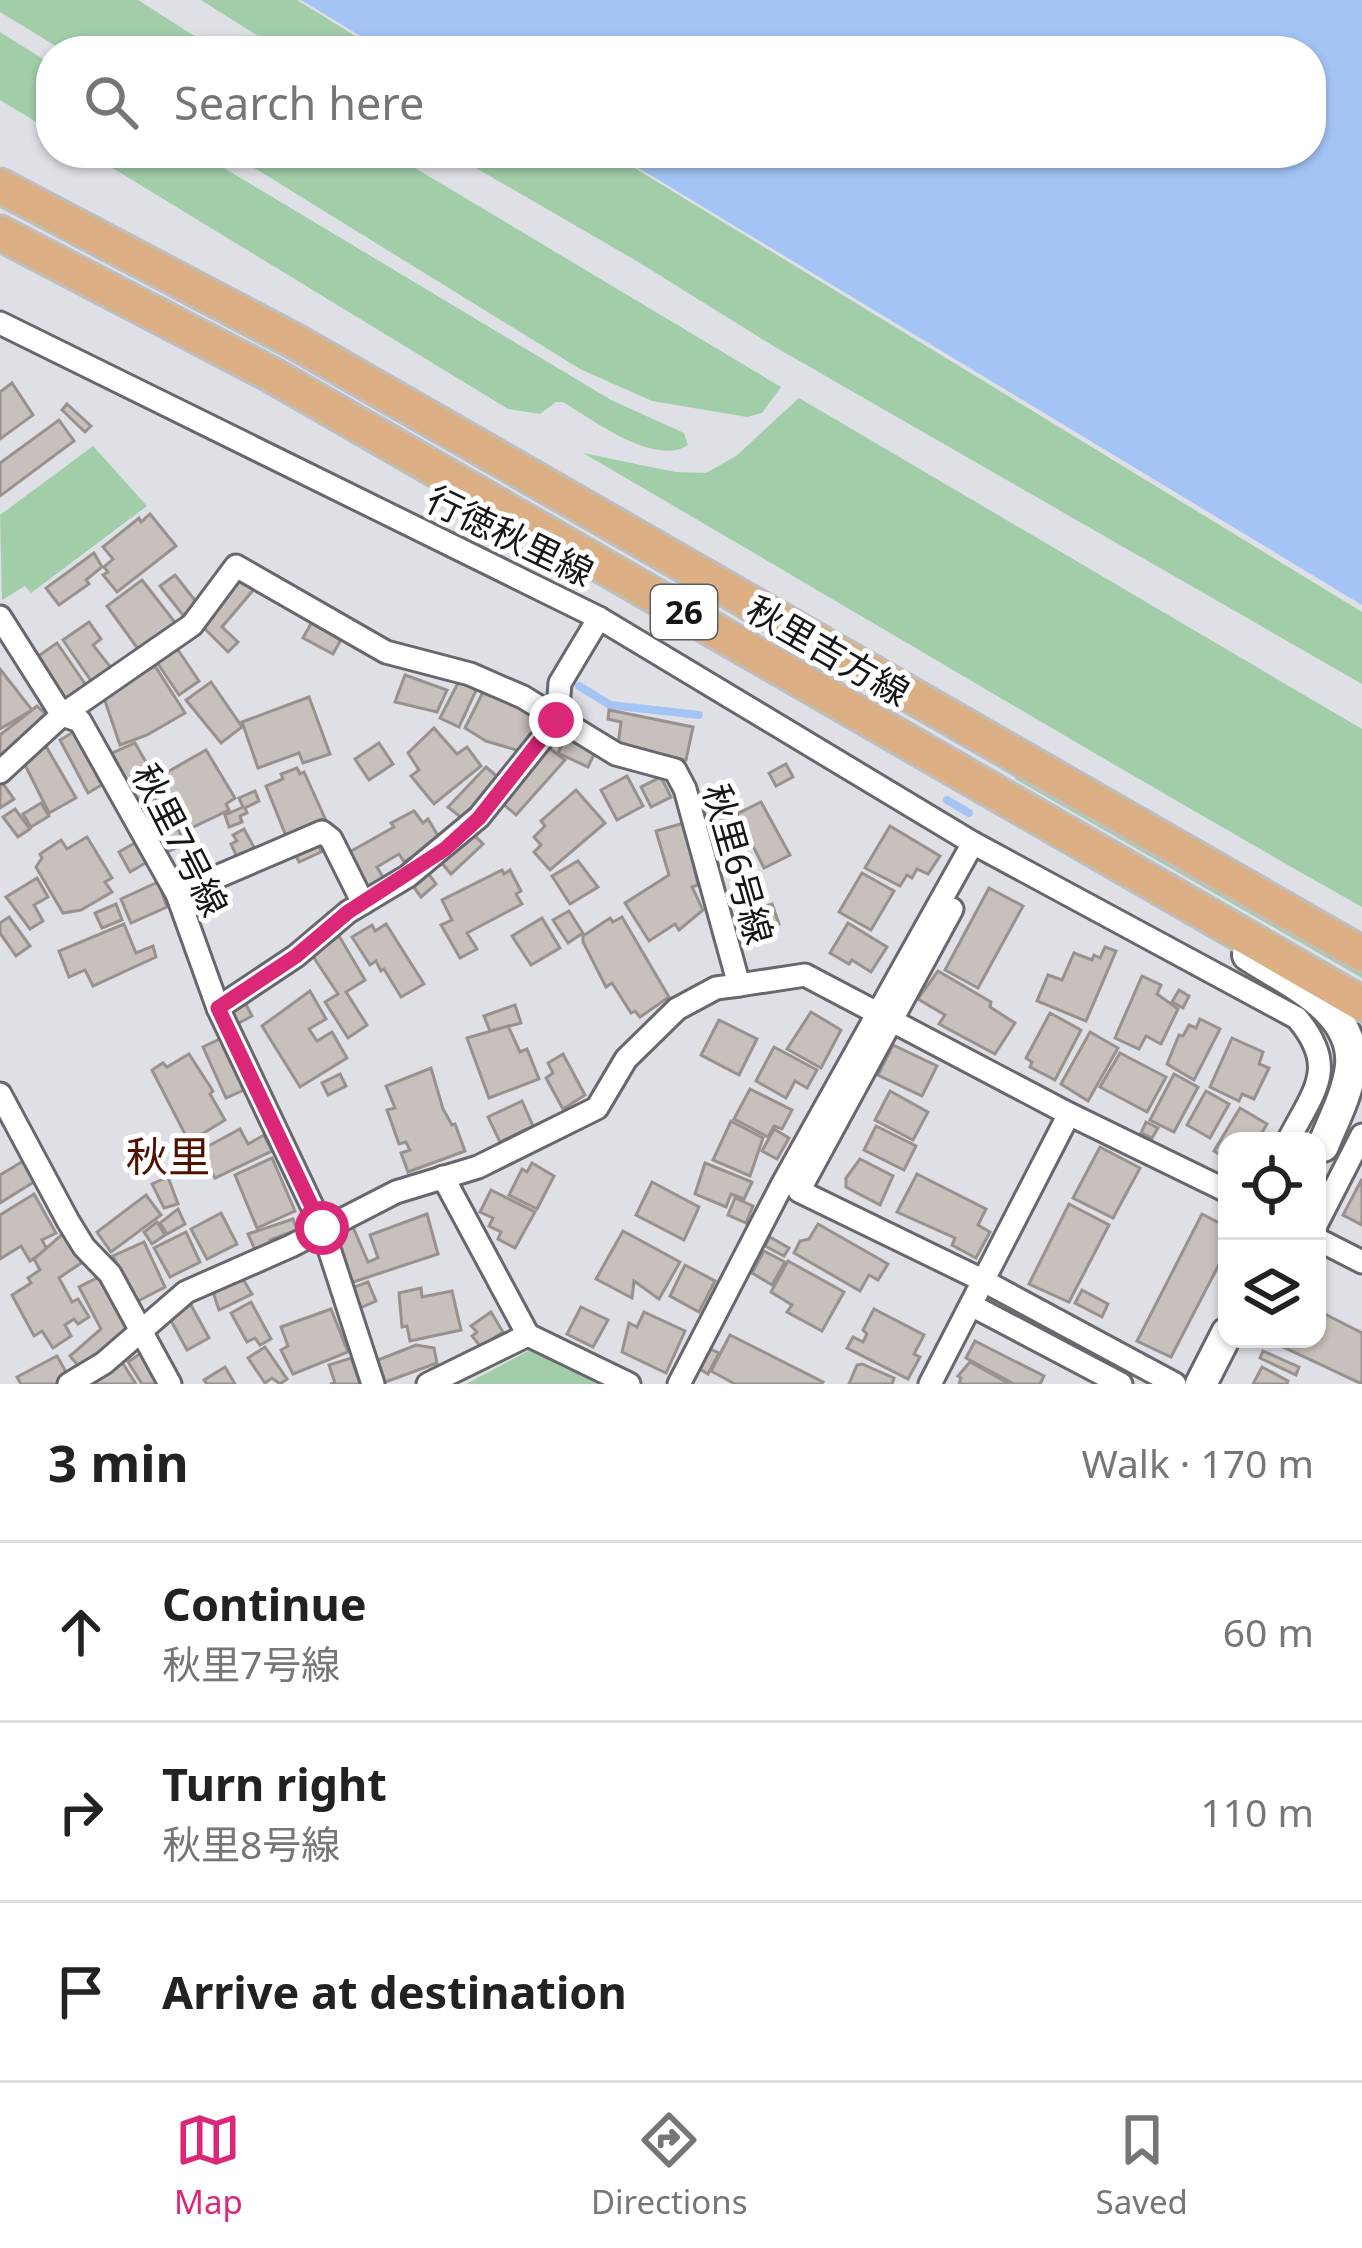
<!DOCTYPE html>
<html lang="en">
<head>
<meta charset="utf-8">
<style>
  body { margin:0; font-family:"Noto Sans","Noto Sans JP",sans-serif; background:#f2f2f2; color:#222 }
  .controls { position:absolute; right:36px; bottom:36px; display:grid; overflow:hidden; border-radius:24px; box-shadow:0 3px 9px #0004 }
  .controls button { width:108px; height:108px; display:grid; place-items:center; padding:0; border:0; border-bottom:3px solid #e0e0e0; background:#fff; color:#222; font:60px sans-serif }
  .stop { position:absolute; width:36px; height:36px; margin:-27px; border:9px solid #db2777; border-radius:50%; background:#fff }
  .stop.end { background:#db2777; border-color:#fff; box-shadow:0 3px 12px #0008 }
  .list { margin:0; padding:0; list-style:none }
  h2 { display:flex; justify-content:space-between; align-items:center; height:156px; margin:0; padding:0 48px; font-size:51px }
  h2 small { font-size:39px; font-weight:400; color:#767676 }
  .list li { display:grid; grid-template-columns:78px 1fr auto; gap:36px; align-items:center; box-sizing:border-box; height:180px; padding:0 48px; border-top:3px solid #e0e0e0 }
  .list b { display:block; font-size:45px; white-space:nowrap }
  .list p { margin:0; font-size:39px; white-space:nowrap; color:#767676 }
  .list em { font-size:39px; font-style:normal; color:#767676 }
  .icon { flex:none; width:66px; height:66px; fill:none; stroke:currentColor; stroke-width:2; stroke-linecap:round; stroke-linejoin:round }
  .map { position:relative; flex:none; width:1362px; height:1384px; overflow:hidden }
  .search { position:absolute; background:#fff; box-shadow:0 3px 9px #0004; left:36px; right:36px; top:36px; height:132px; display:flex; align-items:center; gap:30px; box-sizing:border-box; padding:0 42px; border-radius:48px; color:#767676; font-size:45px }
  .sheet { height:696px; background:#fff }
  nav { display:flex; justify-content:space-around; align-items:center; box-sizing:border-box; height:168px; border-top:3px solid #e0e0e0; background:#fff; font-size:33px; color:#767676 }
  nav a { display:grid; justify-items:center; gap:6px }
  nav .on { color:#db2777 }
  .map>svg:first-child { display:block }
  .green { fill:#a1cea9 }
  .water { fill:#a3c4f5 }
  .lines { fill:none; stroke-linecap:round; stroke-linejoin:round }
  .stream { stroke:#a3c4f5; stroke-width:8 }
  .building { fill:#c7c0bd; stroke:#98918e; stroke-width:3 }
  .street-casing { stroke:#67676d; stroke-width:27 }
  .secondary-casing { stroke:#67676d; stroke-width:36 }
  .primary-casing { stroke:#bebebe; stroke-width:39 }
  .street { stroke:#fff; stroke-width:21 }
  .secondary { stroke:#fff; stroke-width:30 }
  .primary { stroke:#dcb084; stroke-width:33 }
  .route { stroke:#db2777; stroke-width:15 }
  .labels { text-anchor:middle; stroke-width:10; stroke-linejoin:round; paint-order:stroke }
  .shield { fill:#fff; stroke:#5c5c5d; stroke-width:3 }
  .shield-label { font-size:33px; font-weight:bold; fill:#161618 }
  .street-label { font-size:36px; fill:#161618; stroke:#fff }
  .quarter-label { font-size:42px; fill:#511000; stroke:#fff }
</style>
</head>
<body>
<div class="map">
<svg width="1362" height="1384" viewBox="0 0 1362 1384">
  <rect width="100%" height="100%" fill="#dfdfe6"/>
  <g class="green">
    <polygon points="0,0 138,0 218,51 64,51 0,12"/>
    <polygon points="201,0 297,0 380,51 282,51"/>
    <polygon points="0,32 51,64 51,131 0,100"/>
    <path d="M88,153h111l412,247 73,33 4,12c-33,22 -95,-25 -125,-43h-7l-16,12 -32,-5z"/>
    <polygon points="230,153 390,153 781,387 762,413 747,417 652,401 580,369"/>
    <polygon points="450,153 610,153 1362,612 1362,684 775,347 635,260"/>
    <path d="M799,398l563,331v178c-262,-148 -519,-303 -779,-454l92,19 31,1 30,-17z"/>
    <polygon points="93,446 147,506 31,593 25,586 2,600 0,515"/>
    <polygon points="1018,776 1362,972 1362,978 1015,779"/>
    <polygon points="532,1349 603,1384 466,1384"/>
  </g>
  <polygon class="water" points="301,0 1362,0 1362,605 614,153 1311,153 1311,51 385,51"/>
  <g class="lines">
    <g class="stream">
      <polyline points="579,686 610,705 699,715"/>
      <polyline points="947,800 969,813"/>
    </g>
  </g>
  <g class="building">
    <polygon points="12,383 33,415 0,439 0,392"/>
    <polygon points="67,404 91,426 85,432 62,410"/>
    <polygon points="59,420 74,441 0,496 0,463"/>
    <polygon points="150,514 176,546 117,592 103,575 108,572 104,567 113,559 103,547 139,518 141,522"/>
    <polygon points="94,553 102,567 86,580 89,584 59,605 46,588"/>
    <polygon points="175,575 201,608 186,619 160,586"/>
    <polygon points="239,578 255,588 222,627 238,642 228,652 200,624"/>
    <polygon points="142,580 177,625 141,653 107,606"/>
    <polygon points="313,620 343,636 333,654 303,638"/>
    <polygon points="89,622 101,639 93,645 112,669 94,685 63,640"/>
    <polygon points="57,643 90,691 72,703 67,697 64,699 37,657"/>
    <polygon points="176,647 199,681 179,695 156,661"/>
    <polygon points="155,666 185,713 147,735 120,745 104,698 137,672 139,675"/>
    <polygon points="0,669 32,710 0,729"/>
    <polygon points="405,675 447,690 437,712 395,702"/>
    <polygon points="460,679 479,684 459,727 440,718"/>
    <polygon points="211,682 242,727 221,743 186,700"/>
    <polygon points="485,688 545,721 523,752 486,741 465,728"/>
    <polygon points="309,697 330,754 303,763 299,753 258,768 242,722"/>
    <polygon points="37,706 51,719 5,762 0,757 0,735"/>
    <polygon points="609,710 693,727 686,760 618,745 621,722 608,719"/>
    <polygon points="434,728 457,754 467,747 481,766 434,804 411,776 419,770 408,753"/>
    <polygon points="75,731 105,783 88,793 60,740"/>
    <polygon points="566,736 596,750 588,767 558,753"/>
    <polygon points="135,743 147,764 141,768 162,813 146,820 110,754"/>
    <polygon points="379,743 393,764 369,780 355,759"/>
    <polygon points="43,747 47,748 76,798 49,813 24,763"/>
    <polygon points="548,747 565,760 516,815 502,803"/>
    <polygon points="206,750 235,798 226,804 229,810 187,830 157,778"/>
    <polygon points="786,764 793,777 776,786 769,773"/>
    <polygon points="486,767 500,779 463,819 448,807"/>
    <polygon points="297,768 300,774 304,772 328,825 288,841 266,786 283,779 281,774"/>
    <polygon points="627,776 643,806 617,820 601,790"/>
    <polygon points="661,777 671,797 651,807 641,787"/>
    <polygon points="1,781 14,799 0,808 0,782"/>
    <polygon points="576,790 605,823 550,870 534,852 541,845 534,837 545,826 541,821"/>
    <polygon points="255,791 259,801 245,808 247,813 240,816 242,822 229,827 225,815 243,807 239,798"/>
    <polygon points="718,796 738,833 719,844 700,805"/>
    <polygon points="761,802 790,855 764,868 737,814"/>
    <polygon points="41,803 49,816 31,827 23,814"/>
    <polygon points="15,809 30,829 18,837 3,817"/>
    <polygon points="414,811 423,823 428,819 440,839 404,862 399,854 377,867 384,879 363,890 346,854 394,827 391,823"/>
    <polygon points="174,820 185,844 167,852 156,828"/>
    <polygon points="684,823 698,885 692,887 703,910 679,930 675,924 649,941 625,903 669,875 656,831"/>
    <polygon points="890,826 940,856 928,874 917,869 912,878 907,875 900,886 865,868"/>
    <polygon points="244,829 256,851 238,859 231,844 237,841 233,835"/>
    <polygon points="471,832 483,844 451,874 439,860"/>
    <polygon points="87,837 112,878 105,882 112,892 81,910 63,913 36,867 42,858 40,854 61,840 67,849"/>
    <polygon points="138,841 149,861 130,872 119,852"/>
    <polygon points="317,841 321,852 299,862 293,850"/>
    <polygon points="578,861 598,887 570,904 552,876"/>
    <polygon points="426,870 436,884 421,897 410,882"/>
    <polygon points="502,870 504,874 510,870 521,891 516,894 522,904 467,933 477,949 460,958 441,925 452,920 442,900"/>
    <polygon points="862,873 894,891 871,930 839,912"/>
    <polygon points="37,878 48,897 34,905 43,921 30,929 6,897"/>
    <polygon points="158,882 167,907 131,923 121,899"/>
    <polygon points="989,888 1023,906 978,988 945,970"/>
    <polygon points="116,904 122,920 102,928 95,913"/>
    <polygon points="772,904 779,924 770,927 764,907"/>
    <polygon points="569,911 583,933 568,943 553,920"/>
    <polygon points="9,917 30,946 16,956 0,933 0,923"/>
    <polygon points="622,917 669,997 640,1017 635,1011 631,1013 612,983 606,987 583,942 583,936 610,918 613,922"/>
    <polygon points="542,918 560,948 531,965 512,936"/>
    <polygon points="848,923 887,947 871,972 852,960 849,964 830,953"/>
    <polygon points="124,924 136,953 153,946 156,957 93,986 85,970 69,977 59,951"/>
    <polygon points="386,924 424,984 401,997 384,969 381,971 376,961 370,965 352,937 372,925 375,931"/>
    <polygon points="339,936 365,980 346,992 367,1025 348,1038 325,1002 338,994 312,955"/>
    <polygon points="1105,947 1116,951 1086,1021 1037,1001 1048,975 1062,980 1074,953 1092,960 1094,955 1100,958"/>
    <polygon points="938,971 991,1002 990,1007 1015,1023 995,1054 939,1024 945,1015 918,999"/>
    <polygon points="1142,976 1161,985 1157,994 1178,1009 1161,1044 1146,1036 1139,1049 1115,1038"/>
    <polygon points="1179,990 1189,996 1183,1008 1172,1002"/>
    <polygon points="310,991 326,1019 309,1029 317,1041 332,1032 347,1058 300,1087 262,1026"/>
    <polygon points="244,1001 252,1016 237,1024 229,1009"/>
    <polygon points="515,1005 521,1023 490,1031 484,1016"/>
    <polygon points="811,1012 841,1030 821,1068 787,1049"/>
    <polygon points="1050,1013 1081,1030 1055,1080 1030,1067 1032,1062 1026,1058"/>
    <polygon points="1200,1019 1220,1029 1194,1080 1167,1064 1179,1035 1183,1036 1189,1025 1196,1028"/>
    <polygon points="719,1020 757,1039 739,1075 701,1055"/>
    <polygon points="508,1026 520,1052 527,1049 539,1079 489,1098 467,1038"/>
    <polygon points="1090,1032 1118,1048 1088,1101 1061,1084"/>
    <polygon points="222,1038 246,1089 226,1098 203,1047"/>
    <polygon points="1232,1038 1263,1052 1259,1064 1269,1068 1254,1099 1242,1094 1239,1101 1210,1087"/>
    <polygon points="893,1045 937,1066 922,1096 878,1075"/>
    <polygon points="774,1047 817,1070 807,1088 795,1081 786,1098 756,1081"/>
    <polygon points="1120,1053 1166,1077 1147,1112 1100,1087"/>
    <polygon points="189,1054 213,1091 210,1094 225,1120 189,1142 152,1070 163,1063 167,1067"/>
    <polygon points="563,1054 585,1095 563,1109 546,1078 553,1073 548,1063"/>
    <polygon points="431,1068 443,1109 452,1125 455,1124 465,1151 408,1172 401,1153 410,1150 406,1142 399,1144 387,1110 395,1108 386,1086"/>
    <polygon points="340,1074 346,1086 328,1095 322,1083"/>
    <polygon points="1174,1074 1198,1087 1174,1132 1150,1120"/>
    <polygon points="750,1089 792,1110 782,1129 774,1126 768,1137 734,1119"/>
    <polygon points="890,1091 928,1112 913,1140 875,1120"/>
    <polygon points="1206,1091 1229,1104 1210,1138 1187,1125"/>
    <polygon points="522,1101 533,1126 500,1142 488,1117"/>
    <polygon points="1240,1108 1267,1124 1257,1141 1227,1141 1227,1159 1214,1151"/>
    <polygon points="731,1121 763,1138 750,1176 713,1160"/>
    <polygon points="1146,1122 1158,1128 1152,1138 1141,1133"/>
    <polygon points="876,1126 916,1146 904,1170 864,1150"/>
    <polygon points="240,1129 248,1144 264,1135 272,1151 215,1178 199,1151"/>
    <polygon points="774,1129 789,1138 777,1159 762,1151"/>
    <polygon points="1100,1147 1140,1168 1113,1218 1073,1198"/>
    <polygon points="272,1158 295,1211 257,1228 235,1175"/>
    <polygon points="860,1159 893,1176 880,1205 846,1187 846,1178"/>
    <polygon points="25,1160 37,1180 0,1203 0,1175"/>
    <polygon points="532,1163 554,1176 537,1209 509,1195 522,1169 527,1172"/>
    <polygon points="705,1163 752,1182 744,1199 731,1194 726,1207 695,1194"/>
    <polygon points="917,1174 986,1209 978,1225 990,1232 976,1258 952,1245 955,1238 897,1212"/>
    <polygon points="168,1177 178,1204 164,1208 152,1184"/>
    <polygon points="1362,1179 1362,1225 1343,1215"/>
    <polygon points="652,1182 699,1207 684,1240 636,1215"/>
    <polygon points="491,1190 535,1212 515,1248 498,1239 501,1232 489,1226 493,1218 480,1212"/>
    <polygon points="34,1194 56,1233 42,1240 47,1249 30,1261 21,1246 0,1259 0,1215"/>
    <polygon points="146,1195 161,1215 111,1252 97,1232"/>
    <polygon points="735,1198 753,1206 746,1223 728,1215"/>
    <polygon points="1069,1204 1109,1225 1069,1302 1029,1284"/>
    <polygon points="178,1209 185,1224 167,1234 160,1223"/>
    <polygon points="221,1213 237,1244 207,1259 191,1229"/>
    <polygon points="427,1214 438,1254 347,1284 329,1231 350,1220 368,1262 378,1258 370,1235"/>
    <polygon points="1202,1214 1227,1227 1227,1249 1171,1357 1137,1341"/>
    <polygon points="293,1219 297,1230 270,1240 272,1246 256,1252 248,1234"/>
    <polygon points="157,1222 165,1235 152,1244 144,1232"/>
    <polygon points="818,1224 888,1264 878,1280 869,1275 860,1291 794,1253 800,1241 809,1239"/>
    <polygon points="67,1230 87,1259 59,1278 72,1302 78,1299 89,1317 78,1324 74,1319 65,1325 71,1336 53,1348 42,1331 34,1336 12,1295 31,1283 28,1278 40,1270 34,1259"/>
    <polygon points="623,1231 680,1262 659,1299 634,1281 632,1298 596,1279"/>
    <polygon points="186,1232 200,1262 170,1277 154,1248"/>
    <polygon points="770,1237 789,1248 784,1256 765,1246"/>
    <polygon points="144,1242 165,1287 136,1302 113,1256"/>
    <polygon points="764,1251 785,1262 772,1285 752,1273"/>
    <polygon points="788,1261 844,1292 822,1331 787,1312 792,1305 771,1292"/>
    <polygon points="685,1265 715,1281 699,1312 670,1296"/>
    <polygon points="105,1274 133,1326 81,1369 70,1356 101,1329 79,1287"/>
    <polygon points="241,1276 252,1294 219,1310 213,1292"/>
    <polygon points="368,1282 376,1301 360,1308 352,1288"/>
    <polygon points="421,1288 422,1297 452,1291 461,1330 410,1341 407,1326 402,1327 399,1293"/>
    <polygon points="1082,1290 1108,1304 1102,1317 1075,1303"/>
    <polygon points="251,1302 271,1339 260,1345 255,1338 247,1342 231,1313"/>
    <polygon points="191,1305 209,1338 187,1350 169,1317"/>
    <polygon points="581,1307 608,1320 593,1347 567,1334"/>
    <polygon points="331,1309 348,1352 293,1374 281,1350 288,1346 281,1327"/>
    <polygon points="874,1309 924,1335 914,1354 920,1357 908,1379 847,1348 853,1337 863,1342 867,1334 863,1330"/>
    <polygon points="1317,1310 1362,1333 1362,1384 1268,1340 1317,1339"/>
    <polygon points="491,1312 503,1332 481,1347 472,1336 477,1332 471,1326"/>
    <polygon points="644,1312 685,1331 666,1373 622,1352 629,1323 637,1327"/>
    <polygon points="730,1335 823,1382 822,1384 735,1384 711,1371"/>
    <polygon points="975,1341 1044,1376 1040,1384 1014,1384 966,1358"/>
    <polygon points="416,1345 434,1348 437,1363 380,1384 373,1362"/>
    <polygon points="265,1347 287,1379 280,1384 272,1378 265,1383 248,1358"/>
    <polygon points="710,1349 719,1353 708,1374 700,1369"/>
    <polygon points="144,1351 164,1384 142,1384 128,1362"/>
    <polygon points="1263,1351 1299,1367 1296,1375 1260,1358"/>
    <polygon points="57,1356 70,1379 60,1384 21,1384 17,1377"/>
    <polygon points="351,1358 360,1384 330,1384 335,1383 329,1365"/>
    <polygon points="122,1362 136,1384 90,1384"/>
    <polygon points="970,1362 1010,1384 959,1384 961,1378 958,1376"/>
    <polygon points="862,1364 894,1378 892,1384 849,1384 857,1365"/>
    <polygon points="225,1367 235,1384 207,1384 204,1380"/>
    <polygon points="1262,1367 1288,1381 1287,1384 1253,1384"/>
  </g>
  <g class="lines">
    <defs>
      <g id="street">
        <polyline points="0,323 599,618 973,843"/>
        <polyline points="0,617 62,715 80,721 177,894 218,1008 322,1227 373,1384"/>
        <polyline points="0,772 62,715 192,625 236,566 386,652 470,674 523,697 616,754 675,770 685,789 739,985 716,988 677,1009 626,1059 597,1108 478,1167 396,1192 291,1246 186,1292 104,1363 69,1384"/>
        <polyline points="177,894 322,832 331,839 363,903"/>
        <polyline points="952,909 799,1191 982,1280 1175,1384"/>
        <polyline points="739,985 805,975 1069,1114 1227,1191"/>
        <polyline points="218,1008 296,956 348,912 408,876 479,817 557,720 560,683 599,618"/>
        <polyline points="0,1094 68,1221 84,1247 110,1274 170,1384"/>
        <polyline points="443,1177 528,1335 629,1384"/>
        <polyline points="1317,1223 1362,1135"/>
        <polyline points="1317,1239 1362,1262"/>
        <polyline points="971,1305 1121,1384"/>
        <polyline points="428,1384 528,1335"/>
        <path d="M679,1384l104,-201 190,-340 324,175c42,50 17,72 -9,123"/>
        <polyline points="930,1384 1069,1114"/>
      </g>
      <g id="secondary">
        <path d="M1248,955c39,26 108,54 103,111 -3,27 -18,55 -28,80"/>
        <polyline points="1201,1384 1227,1333"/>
      </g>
      <g id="primary">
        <polyline points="0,186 296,342 1362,954"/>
        <polyline points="0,233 272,375 1362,1004"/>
      </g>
    </defs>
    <use href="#street" class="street-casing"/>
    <use href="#secondary" class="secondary-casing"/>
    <use href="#primary" class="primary-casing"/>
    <use href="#street" class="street"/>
    <use href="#secondary" class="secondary"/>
    <use href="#primary" class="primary"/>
  </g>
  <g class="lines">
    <polyline class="route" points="322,1228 218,1008 296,956 348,912 445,849 479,818 556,720"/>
  </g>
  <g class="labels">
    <rect class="shield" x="651" y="585" width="66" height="54" rx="9"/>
    <g class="shield-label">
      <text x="684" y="624">26</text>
    </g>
    <g class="street-label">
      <text transform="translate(510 536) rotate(26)" y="13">行徳秋里線</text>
      <text transform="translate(828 651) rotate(30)" y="13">秋里吉方線</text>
      <text transform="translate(180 840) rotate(63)" y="13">秋里7号線</text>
      <text transform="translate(738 864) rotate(74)" y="13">秋里6号線</text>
    </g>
    <g class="quarter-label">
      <text x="168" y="1172">秋里</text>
    </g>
  </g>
</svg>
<div class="controls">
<button><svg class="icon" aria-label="locate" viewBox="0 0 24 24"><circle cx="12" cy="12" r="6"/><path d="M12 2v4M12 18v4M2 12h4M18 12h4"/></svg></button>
<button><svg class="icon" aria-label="layers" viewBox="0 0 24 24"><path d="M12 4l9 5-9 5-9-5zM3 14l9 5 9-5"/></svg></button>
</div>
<div class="stop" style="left:322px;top:1228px"></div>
<div class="stop end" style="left:556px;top:720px"></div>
<div class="search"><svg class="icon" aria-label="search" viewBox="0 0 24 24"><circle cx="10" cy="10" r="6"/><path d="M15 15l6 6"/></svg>Search here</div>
</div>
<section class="sheet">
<h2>3 min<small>Walk · 170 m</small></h2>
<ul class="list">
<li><svg class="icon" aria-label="ahead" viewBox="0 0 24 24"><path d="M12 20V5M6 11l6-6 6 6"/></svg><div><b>Continue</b><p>秋里7号線</p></div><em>60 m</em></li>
<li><svg class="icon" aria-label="right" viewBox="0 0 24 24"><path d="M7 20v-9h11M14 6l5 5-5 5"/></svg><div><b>Turn right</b><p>秋里8号線</p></div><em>110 m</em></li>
<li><svg class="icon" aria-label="arrive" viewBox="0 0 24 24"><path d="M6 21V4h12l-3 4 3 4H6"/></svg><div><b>Arrive at destination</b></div></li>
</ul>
</section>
<nav>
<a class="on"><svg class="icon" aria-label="map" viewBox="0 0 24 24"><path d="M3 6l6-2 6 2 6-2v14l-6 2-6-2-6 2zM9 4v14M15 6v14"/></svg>Map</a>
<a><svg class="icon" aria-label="directions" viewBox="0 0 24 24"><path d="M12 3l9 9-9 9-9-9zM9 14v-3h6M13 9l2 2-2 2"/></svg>Directions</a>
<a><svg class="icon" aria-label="saved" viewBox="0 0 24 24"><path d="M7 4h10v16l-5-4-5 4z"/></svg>Saved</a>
</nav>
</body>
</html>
